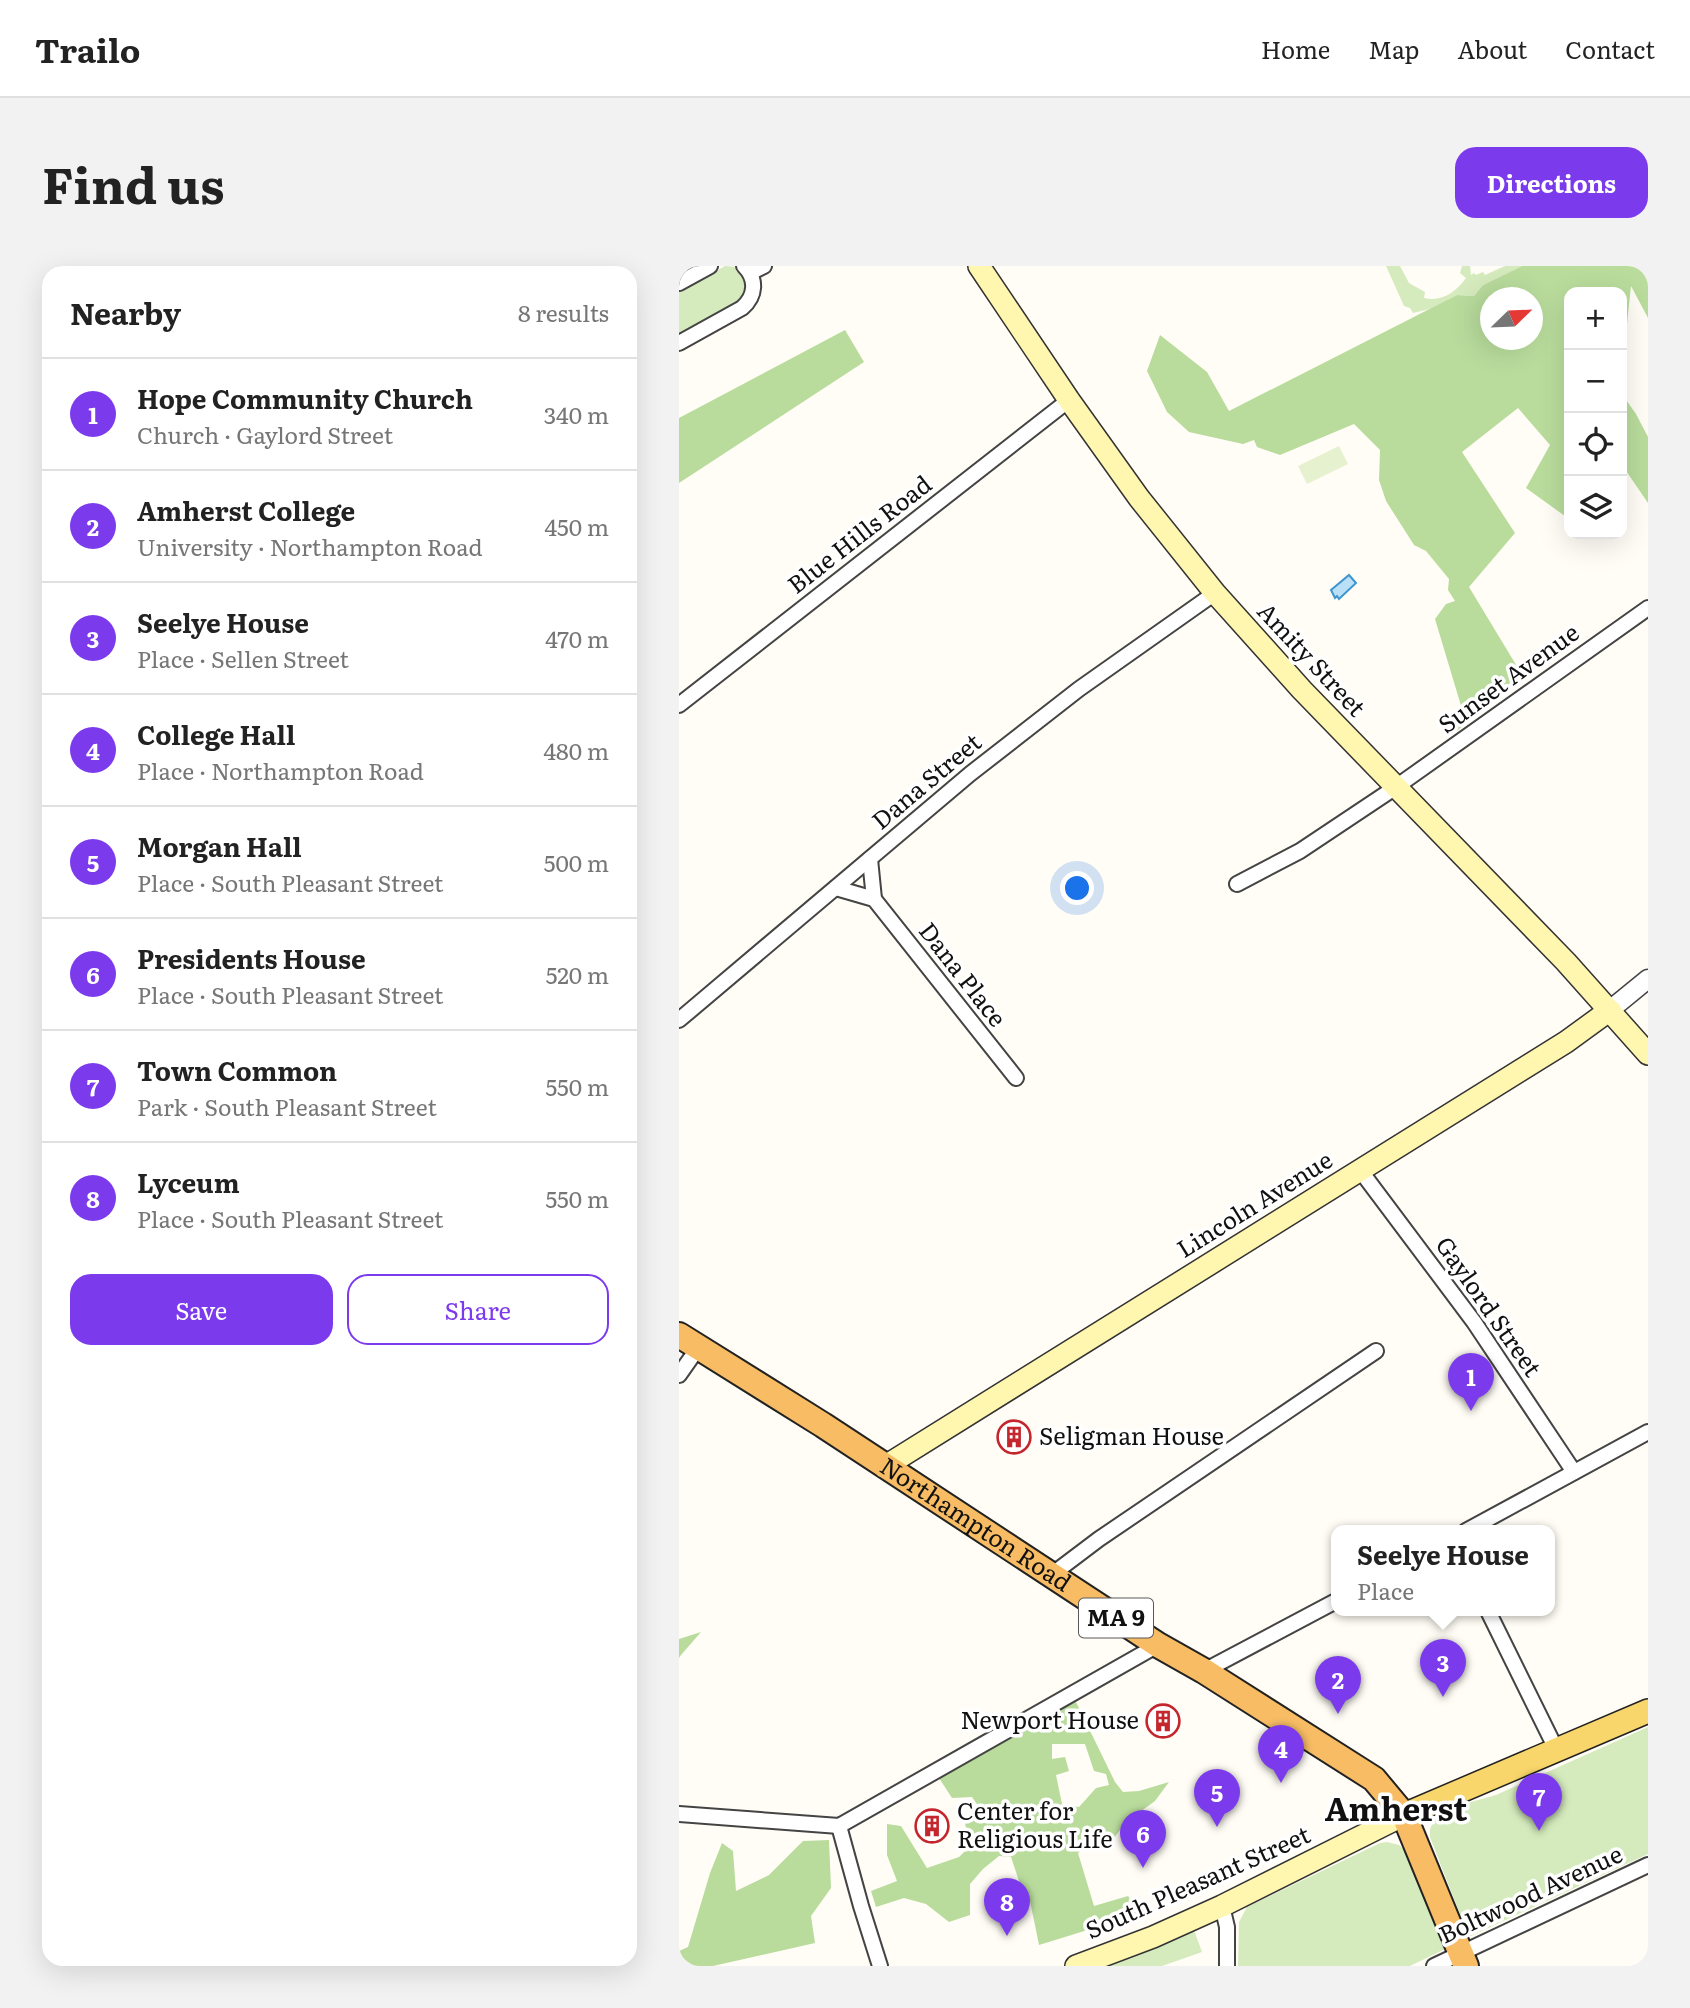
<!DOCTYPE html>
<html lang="en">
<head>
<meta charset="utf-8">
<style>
  body { margin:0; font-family:Literata,serif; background:#f2f2f2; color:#222 }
  .controls { position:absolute; right:21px; top:21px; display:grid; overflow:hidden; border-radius:14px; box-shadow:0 7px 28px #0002 }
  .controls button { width:63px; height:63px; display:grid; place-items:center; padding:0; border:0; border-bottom:2px solid #e0e0e0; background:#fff; color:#222; font:35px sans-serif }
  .compass { position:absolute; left:801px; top:21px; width:63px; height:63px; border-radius:50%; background:#fff; box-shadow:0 7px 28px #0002; rotate:67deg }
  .you { position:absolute; left:399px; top:623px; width:24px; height:24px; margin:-18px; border:5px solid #fff; border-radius:50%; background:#1a73e8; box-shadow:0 0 0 10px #1a73e833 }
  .badge { display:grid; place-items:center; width:46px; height:46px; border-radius:50%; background:#7c3aed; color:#fff; font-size:23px; font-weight:700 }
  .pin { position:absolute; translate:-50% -58px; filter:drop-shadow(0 2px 4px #0008) }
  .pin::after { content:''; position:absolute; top:37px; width:24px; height:21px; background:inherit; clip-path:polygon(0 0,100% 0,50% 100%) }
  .popup { position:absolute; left:652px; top:1259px; width:224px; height:91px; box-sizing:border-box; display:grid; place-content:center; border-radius:14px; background:#fff; filter:drop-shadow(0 2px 5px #0005); font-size:23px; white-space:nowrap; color:#767676 }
  .popup b { font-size:26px; color:#222 }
  .popup::after { content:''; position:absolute; left:50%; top:100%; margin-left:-14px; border:14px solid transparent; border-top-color:#fff }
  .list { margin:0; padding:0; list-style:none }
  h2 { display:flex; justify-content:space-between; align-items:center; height:91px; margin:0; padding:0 28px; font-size:30px }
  h2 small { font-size:23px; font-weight:400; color:#767676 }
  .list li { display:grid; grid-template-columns:46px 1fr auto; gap:21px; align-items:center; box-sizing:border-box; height:112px; padding:0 28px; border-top:2px solid #e0e0e0 }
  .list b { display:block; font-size:26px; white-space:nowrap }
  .list p { margin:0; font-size:23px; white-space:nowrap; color:#767676 }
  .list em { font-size:23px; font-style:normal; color:#767676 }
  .actions { display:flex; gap:14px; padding:21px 28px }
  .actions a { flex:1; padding:16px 0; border:2px solid #7c3aed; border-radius:21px; text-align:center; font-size:24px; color:#7c3aed }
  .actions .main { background:#7c3aed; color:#fff }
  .icon { flex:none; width:38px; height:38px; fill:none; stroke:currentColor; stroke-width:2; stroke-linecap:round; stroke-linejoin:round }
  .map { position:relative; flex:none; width:969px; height:1700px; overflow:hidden; border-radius:21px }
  header { display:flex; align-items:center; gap:42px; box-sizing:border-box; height:98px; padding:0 35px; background:#fff; border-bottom:2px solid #e0e0e0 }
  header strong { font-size:33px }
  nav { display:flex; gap:38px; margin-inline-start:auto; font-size:24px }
  .intro { display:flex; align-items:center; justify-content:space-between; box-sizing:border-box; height:168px; padding:0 42px }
  h1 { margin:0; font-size:49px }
  .button { padding:18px 32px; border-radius:21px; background:#7c3aed; color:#fff; font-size:24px; font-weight:700 }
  main { display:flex; gap:42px; padding:0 42px }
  aside { flex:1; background:#fff; border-radius:21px; box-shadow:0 7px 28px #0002 }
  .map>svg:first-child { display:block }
  .green { fill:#d5ebbd }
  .forest { fill:#b9dc9c; fill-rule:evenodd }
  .pitch { fill:#e6f2cf }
  .water { fill:#b9e0f7; stroke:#3f96cf; stroke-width:2 }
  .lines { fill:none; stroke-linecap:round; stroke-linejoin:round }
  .minor-casing { stroke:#444; stroke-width:18 }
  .tertiary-casing { stroke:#444; stroke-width:21 }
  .secondary-casing { stroke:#333; stroke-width:24 }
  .primary-casing { stroke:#222; stroke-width:26 }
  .trunk-casing { stroke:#222; stroke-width:28 }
  .minor { stroke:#fff; stroke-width:14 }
  .tertiary { stroke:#fff; stroke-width:18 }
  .secondary { stroke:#fff6b0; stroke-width:21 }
  .primary { stroke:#f9d66b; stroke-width:23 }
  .trunk { stroke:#f7bc64; stroke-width:24 }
  .labels { text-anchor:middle; stroke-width:7; stroke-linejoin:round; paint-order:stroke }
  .shield { fill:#fff; stroke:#585858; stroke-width:2 }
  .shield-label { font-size:23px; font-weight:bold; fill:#111 }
  .street-label { font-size:24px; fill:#111; stroke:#fff }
  .poi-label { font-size:24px; fill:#111; stroke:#fff; text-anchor:start }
  .district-label { font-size:32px; font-weight:bold; fill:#111; stroke:#fff }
</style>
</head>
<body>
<header>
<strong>Trailo</strong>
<nav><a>Home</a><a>Map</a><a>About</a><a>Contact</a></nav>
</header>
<div class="intro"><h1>Find us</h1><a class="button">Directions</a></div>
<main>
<aside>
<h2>Nearby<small>8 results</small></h2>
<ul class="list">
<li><span class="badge">1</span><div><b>Hope Community Church</b><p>Church · Gaylord Street</p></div><em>340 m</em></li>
<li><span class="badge">2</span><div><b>Amherst College</b><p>University · Northampton Road</p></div><em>450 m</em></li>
<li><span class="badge">3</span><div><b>Seelye House</b><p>Place · Sellen Street</p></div><em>470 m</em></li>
<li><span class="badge">4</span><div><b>College Hall</b><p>Place · Northampton Road</p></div><em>480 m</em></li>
<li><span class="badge">5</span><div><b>Morgan Hall</b><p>Place · South Pleasant Street</p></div><em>500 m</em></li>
<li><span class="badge">6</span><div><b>Presidents House</b><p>Place · South Pleasant Street</p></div><em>520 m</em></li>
<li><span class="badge">7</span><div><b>Town Common</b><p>Park · South Pleasant Street</p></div><em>550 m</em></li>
<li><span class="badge">8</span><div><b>Lyceum</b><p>Place · South Pleasant Street</p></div><em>550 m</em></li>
</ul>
<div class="actions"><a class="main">Save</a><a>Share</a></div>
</aside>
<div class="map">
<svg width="969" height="1700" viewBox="0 0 969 1700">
  <rect width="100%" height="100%" fill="#fffdf5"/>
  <g class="green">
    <polygon points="46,0 58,1 70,15 65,33 0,69 0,25"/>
    <path d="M707,0h14l9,17 16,9 -1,6c18,4 32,-6 42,-20l-6,-5 2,-7h8l1,9 3,-2 2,2 7,-3 2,3 20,-9h17l-39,19 -9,11 -17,-1 -27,14 -17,4 -3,-5 -6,-2z"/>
    <polygon points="969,1461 969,1588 792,1670 789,1669 751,1571 751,1563 756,1553 792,1536 817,1529"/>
    <polygon points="708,1576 720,1579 729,1587 767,1682 764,1684 731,1700 559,1700 560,1656 568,1641 701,1577"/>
    <polygon points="515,1664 523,1686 483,1700 420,1700"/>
  </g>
  <g class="forest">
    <path d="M843,0h126v52l-17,-32 -4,38 -5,5v-37h-53v227l-43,-31 24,-43 -32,-37 -56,44 53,81 -46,54 55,91 -70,55 -9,-8 17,-16 -27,-90 11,-15 9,-3 -7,-11 1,-11 -23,-28 -12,-6 -28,-44 -7,-21 1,-30 -26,-26 -74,31 -23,-8 -3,-7 -11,4 -54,-12 -22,-20 -20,-41 13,-36 47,37 22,39 228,-116 17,1 9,-11zM811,32h42v42h-42z"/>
    <polygon points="166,64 185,96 0,217 0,152"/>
    <polygon points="943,128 957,148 969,171 969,237 943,199"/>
    <polygon points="22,1366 2,1389 0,1392 0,1373"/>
    <path d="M397,1436l39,80 8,10 16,-1 30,-9 -14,19 -29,21 -12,16 -15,-1 -21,16 16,53 34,-10 10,15 -5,5 -94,29 -10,-49 -10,-15 -8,-24 -12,-1 -16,13 -13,15v31l-21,7 -23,-18 -22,-6 -28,9 -5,-16 26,-10 -10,-26v-31l14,2 26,42 32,-11 12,-12 -6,-21 14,-17 -7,-10 -20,1 -15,-23 74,-43zM373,1478h33l9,27 12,3 3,11 -13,3 -17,19 -17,-3 -6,-29 13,-4 -4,-14 -13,2z"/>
    <polygon points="150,1574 152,1622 132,1650 136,1677 34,1700 0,1700 0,1685 9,1681 31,1607 43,1577 54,1585 57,1625 90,1609 124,1575"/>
  </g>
  <polygon class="pitch" points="660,180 669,198 628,218 619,200"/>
  <polygon class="water" points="670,309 677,317 660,333 658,330 656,332 652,324"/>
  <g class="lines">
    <defs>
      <g id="minor">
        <polyline points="71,7 85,0"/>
        <polyline points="0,17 31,0"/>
        <path d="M0,77l63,-35c14,-12 15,-29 2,-42"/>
        <polyline points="0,439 390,134"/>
        <polyline points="191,593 195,633"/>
        <polyline points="558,618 621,585 717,521 969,342"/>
        <polyline points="157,622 195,633 337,812"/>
        <polyline points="0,754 291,508 400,423 536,327"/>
        <polyline points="681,904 795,1056 895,1206"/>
        <polyline points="0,1109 19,1082"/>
        <polyline points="787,1265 969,1166"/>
        <polyline points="371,1310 420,1273 697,1085"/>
        <polyline points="809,1345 878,1485"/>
        <polyline points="525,1405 657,1335"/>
        <polyline points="0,1548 160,1560 479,1379"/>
        <polyline points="160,1560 182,1640 201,1700"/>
        <polyline points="543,1640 548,1661 548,1700"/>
        <polyline points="755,1700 969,1599"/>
      </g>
      <polyline id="tertiary" points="931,744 969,713"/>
      <g id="secondary">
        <polyline points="300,0 390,134 460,232 536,327 623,424 887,696 969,788"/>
        <polyline points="205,1201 887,776 931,744"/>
        <polyline points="397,1700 474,1671 543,1640 725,1549"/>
      </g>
      <polyline id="primary" points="725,1549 969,1445"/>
      <g id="trunk">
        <path id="s1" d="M0,1069l144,90 335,220 46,26 170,108 30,36 62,151"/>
      </g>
    </defs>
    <use href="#minor" class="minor-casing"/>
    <use href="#tertiary" class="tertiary-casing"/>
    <use href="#secondary" class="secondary-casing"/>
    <use href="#primary" class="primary-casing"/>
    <use href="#trunk" class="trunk-casing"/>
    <use href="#minor" class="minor"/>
    <use href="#tertiary" class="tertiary"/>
    <use href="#secondary" class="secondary"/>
    <use href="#primary" class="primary"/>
    <use href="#trunk" class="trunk"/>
  </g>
  <defs>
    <symbol id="building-ring" viewBox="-11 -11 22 22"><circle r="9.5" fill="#fff" stroke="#c4262e" stroke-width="1.5"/><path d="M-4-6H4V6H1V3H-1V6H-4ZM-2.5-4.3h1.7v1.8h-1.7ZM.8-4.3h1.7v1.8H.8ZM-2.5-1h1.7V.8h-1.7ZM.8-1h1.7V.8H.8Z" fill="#c4262e"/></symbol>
  </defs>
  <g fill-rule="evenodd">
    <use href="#building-ring" x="316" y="1152" width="38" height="38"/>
    <use href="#building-ring" x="465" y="1436" width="38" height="38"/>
    <use href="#building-ring" x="234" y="1541" width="38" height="38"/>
  </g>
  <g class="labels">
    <rect class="shield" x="400" y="1332.5" width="74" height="39" rx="5"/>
    <g class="shield-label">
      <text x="437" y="1360">MA 9</text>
    </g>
    <g class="street-label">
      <text transform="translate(181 269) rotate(-38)" y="8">Blue Hills Road</text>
      <text transform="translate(632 394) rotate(47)" y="8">Amity Street</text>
      <text transform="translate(830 413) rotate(-36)" y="8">Sunset Avenue</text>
      <text transform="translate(248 516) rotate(-40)" y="8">Dana Street</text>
      <text transform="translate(283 709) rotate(52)" y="8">Dana Place</text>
      <text transform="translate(576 939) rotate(-32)" y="8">Lincoln Avenue</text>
      <text transform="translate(809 1041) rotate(55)" y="8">Gaylord Street</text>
      <text dy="8" stroke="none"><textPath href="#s1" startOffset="352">Northampton Road</textPath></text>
      <text transform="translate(519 1617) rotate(-24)" y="8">South Pleasant Street</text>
      <text transform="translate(852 1629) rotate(-25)" y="8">Boltwood Avenue</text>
    </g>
    <g class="poi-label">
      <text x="360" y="1179">Seligman House</text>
      <text x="460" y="1463" text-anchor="end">Newport House</text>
      <text x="278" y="1554">Center for<tspan x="278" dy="28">Religious Life</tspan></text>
    </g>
    <g class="district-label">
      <text x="717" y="1555">Amherst</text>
    </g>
  </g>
</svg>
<div class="controls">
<button>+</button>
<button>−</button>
<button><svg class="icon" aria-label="locate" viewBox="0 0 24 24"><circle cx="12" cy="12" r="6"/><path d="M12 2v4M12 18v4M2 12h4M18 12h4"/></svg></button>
<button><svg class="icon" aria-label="layers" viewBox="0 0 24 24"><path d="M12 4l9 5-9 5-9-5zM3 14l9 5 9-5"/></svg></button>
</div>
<svg class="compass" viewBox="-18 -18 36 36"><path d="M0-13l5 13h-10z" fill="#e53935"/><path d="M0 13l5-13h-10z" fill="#767676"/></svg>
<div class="you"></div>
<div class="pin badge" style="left:792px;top:1145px">1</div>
<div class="pin badge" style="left:659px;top:1448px">2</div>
<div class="pin badge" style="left:764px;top:1431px">3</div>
<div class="popup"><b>Seelye House</b>Place</div>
<div class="pin badge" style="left:602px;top:1517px">4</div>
<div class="pin badge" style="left:538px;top:1561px">5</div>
<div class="pin badge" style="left:464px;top:1602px">6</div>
<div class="pin badge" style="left:860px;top:1565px">7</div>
<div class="pin badge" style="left:328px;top:1670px">8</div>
</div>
</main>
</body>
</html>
